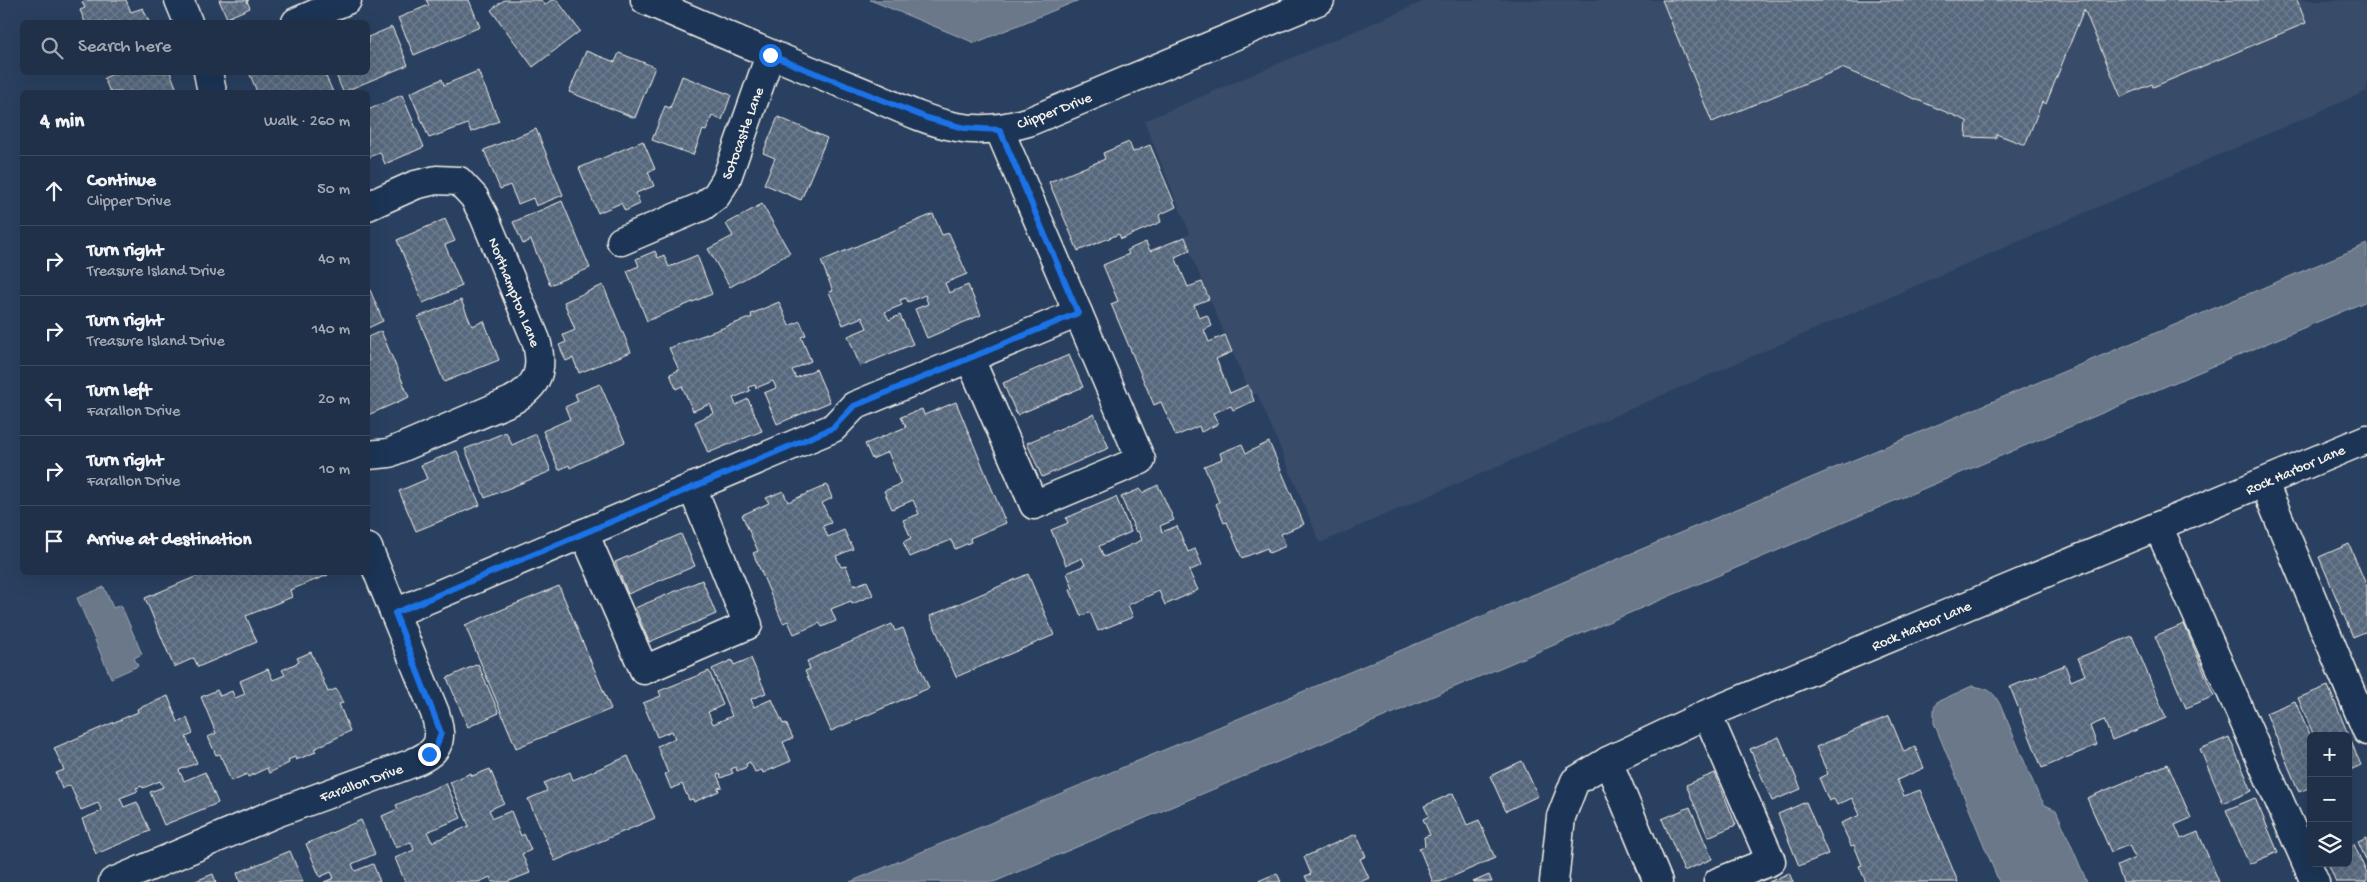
<!DOCTYPE html>
<html lang="en">
<head>
<meta charset="utf-8">
<style>
  body { margin:0; font-family:"Gochi Hand",sans-serif; background:#28384f; color:#f1f3f6 }
  .controls { position:absolute; right:15px; bottom:15px; display:grid; overflow:hidden; border-radius:8px; box-shadow:0 5px 20px #0002 }
  .controls button { width:45px; height:45px; display:grid; place-items:center; padding:0; border:0; border-bottom:1px solid #3d4b60; background:#203048; color:#f1f3f6; font:25px sans-serif }
  .stop { position:absolute; width:15px; height:15px; margin:-11px; border:4px solid #1a73e8; border-radius:50%; background:#fff }
  .stop.end { background:#1a73e8; border-color:#fff; box-shadow:0 1px 5px #0008 }
  .list { margin:0; padding:0; list-style:none }
  h2 { display:flex; justify-content:space-between; align-items:center; height:65px; margin:0; padding:0 20px; font-size:21px }
  h2 small { font-size:16px; font-weight:400; color:#a2a9b4 }
  .list li { display:grid; grid-template-columns:32px 1fr auto; gap:15px; align-items:center; box-sizing:border-box; height:70px; padding:0 20px; border-top:1px solid #3d4b60 }
  .list b { display:block; font-size:19px; white-space:nowrap }
  .list p { margin:0; font-size:16px; white-space:nowrap; color:#a2a9b4 }
  .list em { font-size:16px; font-style:normal; color:#a2a9b4 }
  .icon { flex:none; width:28px; height:28px; fill:none; stroke:currentColor; stroke-width:2; stroke-linecap:round; stroke-linejoin:round }
  .map { position:relative; flex:none; width:2367px; height:882px; overflow:hidden }
  .search { position:absolute; background:#203048; box-shadow:0 5px 20px #0002; left:20px; top:20px; width:350px; height:55px; display:flex; align-items:center; gap:12px; box-sizing:border-box; padding:0 18px; border-radius:8px; color:#a2a9b4; font-size:19px }
  .panel { position:absolute; background:#203048; box-shadow:0 5px 20px #0002; left:20px; top:90px; width:350px; height:485px; border-radius:8px }
  .map>svg:first-child { display:block }
  .built { fill:#374c69 }
  .water { fill:#6a788a; stroke:#a1a8b0 }
  .building { fill:url(#building-cross-hatch); stroke:#f4f1e8 }
  .lines { fill:none; stroke-linecap:round; stroke-linejoin:round }
  .minor-casing { stroke:#f4f1e8; stroke-width:31 }
  .minor { stroke:#1d3557; stroke-width:28 }
  .route { stroke:#1a73e8; stroke-width:6 }
  .labels { text-anchor:middle; stroke-width:4; stroke-linejoin:round; paint-order:stroke }
  .street-label { font-size:15px; fill:#f4f1e8; stroke:#1d3557 }
</style>
</head>
<body>
<div class="map">
<svg width="2367" height="882" viewBox="0 0 2367 882">
  <defs>
    <pattern id="building-cross-hatch" width="8" height="8" patternUnits="userSpaceOnUse" patternTransform="scale(1.25)"><rect width="8" height="8" fill="#56677d"/><path d="M0 0l8 8M0 8l8-8" fill="none" stroke="#6f7d8f"/></pattern>
  </defs>
  <rect width="100%" height="100%" fill="#2a4060"/>
  <filter id="ink" filterUnits="userSpaceOnUse"><feTurbulence type="fractalNoise" baseFrequency=".02" numOctaves="2"/><feDisplacementMap in="SourceGraphic" scale="10" xChannelSelector="R" yChannelSelector="G"/><feConvolveMatrix kernelMatrix="1 2 1 2 8 2 1 2 1" color-interpolation-filters="sRGB"/></filter>
  <g filter="url(#ink)">
    <polygon class="built" points="1427,0 2367,0 2367,91 1320,543 1257,393 1251,396 1183,236 1190,234 1144,121"/>
    <g class="water">
      <polygon points="870,0 1079,0 975,43"/>
      <polygon points="2367,244 2367,301 994,882 850,882"/>
      <polygon points="104,587 113,608 121,605 142,654 134,658 138,666 111,678 77,598"/>
      <path d="M1972,686c18,3 20,4 29,20l37,88 7,11 11,5 31,72h-88l-65,-159v-15l3,-6z"/>
    </g>
    <g class="building">
      <polygon points="86,0 126,0 131,12 143,8 149,22 85,22 80,10 85,8 82,2"/>
      <polygon points="219,0 249,0 247,1 250,8 227,18"/>
      <polygon points="426,0 469,0 480,27 414,55 398,18 429,5"/>
      <polygon points="504,0 541,0 545,5 551,0 557,0 580,31 533,67 491,10"/>
      <polygon points="1662,0 2297,0 2306,23 2153,87 2152,84 2121,97 2084,9 2046,104 2042,102 2025,145 1996,134 1996,138 1966,137 1967,121 1842,68 1712,122"/>
      <polygon points="392,27 408,65 343,92 335,72 368,72 368,37"/>
      <polygon points="586,51 615,62 619,53 655,67 635,118 569,92"/>
      <polygon points="478,71 499,121 471,132 468,124 429,138 410,93 442,79 444,85"/>
      <polygon points="118,72 170,72 178,92 110,92 104,78"/>
      <polygon points="249,72 324,72 333,92 257,92"/>
      <polygon points="682,76 731,95 722,120 712,116 706,131 703,130 693,155 652,140 665,106 670,108"/>
      <polygon points="402,95 424,147 385,164 380,152 368,158 368,110"/>
      <polygon points="778,117 827,138 801,200 764,184 775,158 763,153"/>
      <polygon points="536,129 563,195 536,206 533,198 518,204 510,185 500,189 484,150"/>
      <polygon points="643,141 655,169 648,172 654,186 636,193 640,204 625,211 621,203 598,213 579,168"/>
      <polygon points="1129,142 1133,152 1150,145 1176,207 1159,215 1161,222 1121,239 1119,234 1078,251 1049,182 1105,159 1103,153"/>
      <polygon points="562,201 590,268 550,285 531,240 523,244 513,222"/>
      <polygon points="762,204 790,253 730,287 708,249 733,236 726,224"/>
      <polygon points="933,214 942,235 949,233 967,274 945,283 949,293 968,285 981,315 927,338 915,309 928,304 925,295 908,302 906,298 900,300 902,305 885,312 889,320 900,315 913,344 860,366 848,336 867,328 862,317 843,325 829,292 833,291 821,261"/>
      <polygon points="445,219 455,241 445,245 462,286 423,303 397,240"/>
      <polygon points="1185,237 1190,250 1175,257 1188,287 1202,282 1209,299 1194,305 1199,318 1207,315 1212,326 1204,330 1209,342 1225,335 1232,352 1216,359 1230,393 1248,385 1254,401 1233,410 1231,406 1213,413 1218,424 1201,432 1199,426 1176,436 1161,402 1154,405 1111,304 1118,301 1103,265 1129,254 1127,250 1146,242 1150,251"/>
      <polygon points="655,251 658,258 664,255 669,267 697,255 712,294 647,321 627,271 639,266 636,259"/>
      <polygon points="368,285 383,321 368,328"/>
      <polygon points="603,285 631,352 579,373 573,358 566,361 559,345 566,342 563,335 575,330 564,302"/>
      <polygon points="461,300 472,326 484,321 499,360 444,382 418,317"/>
      <polygon points="779,302 789,326 800,321 806,335 801,337 811,361 792,370 796,378 816,369 830,402 777,424 764,393 776,388 773,381 756,388 755,385 749,387 750,391 733,398 736,405 748,399 762,431 708,453 695,422 714,413 710,404 693,411 682,386 676,389 670,374 679,370 669,348 752,317 751,314"/>
      <polygon points="381,331 409,397 368,415 368,337"/>
      <polygon points="1069,355 1083,387 1017,415 1003,383"/>
      <polygon points="600,384 625,442 570,468 569,465 559,470 543,431 570,419 565,407 578,401 575,394"/>
      <polygon points="956,402 1006,523 970,538 971,542 955,549 951,540 910,557 903,542 911,538 903,520 919,514 913,500 892,509 884,491 901,484 888,452 872,459 865,444 906,427 901,417 922,409 924,415"/>
      <polygon points="1094,414 1109,448 1042,477 1027,443"/>
      <polygon points="506,432 512,445 536,434 551,471 485,498 465,449"/>
      <polygon points="1269,442 1304,524 1281,534 1286,546 1269,553 1267,548 1242,558 1227,522 1224,523 1216,504 1219,502 1204,466 1222,459 1220,453 1242,444 1246,453"/>
      <polygon points="457,451 480,505 416,531 399,491 427,479 421,465"/>
      <polygon points="827,485 832,498 822,503 831,523 823,526 828,537 844,530 853,549 836,556 841,567 846,566 854,586 867,581 873,595 852,604 851,601 831,609 836,621 822,627 820,623 794,634 788,621 783,623 753,553 758,551 742,515 769,503 766,498 783,491 788,502"/>
      <polygon points="1158,485 1174,520 1160,526 1162,532 1177,526 1188,552 1195,549 1202,565 1189,571 1198,590 1165,605 1159,591 1128,605 1133,617 1098,631 1090,612 1081,616 1070,590 1073,589 1067,573 1085,565 1082,558 1066,565 1051,530 1068,523 1066,518 1116,497 1131,532 1099,546 1104,557 1142,540 1138,531 1136,532 1121,497 1140,489 1142,493"/>
      <polygon points="681,534 695,566 628,594 615,562"/>
      <polygon points="2349,544 2367,587 2367,631 2353,637 2319,557"/>
      <polygon points="207,572 327,572 328,575 290,590 292,597 246,616 257,642 198,667 194,658 174,667 145,598"/>
      <polygon points="1028,574 1054,635 956,677 930,616"/>
      <polygon points="702,580 716,614 649,642 635,608"/>
      <polygon points="559,586 611,709 516,748 465,625"/>
      <polygon points="892,624 895,631 903,628 929,688 831,731 805,671 810,669 807,661"/>
      <polygon points="2184,624 2214,696 2186,708 2155,636"/>
      <polygon points="2132,636 2166,718 2112,740 2104,720 2090,726 2097,745 2042,768 2010,687 2065,665 2071,681 2085,675 2078,658"/>
      <polygon points="311,652 328,692 336,689 343,703 339,704 350,731 314,749 316,752 296,760 295,757 288,760 289,763 269,773 267,768 248,777 247,774 231,781 220,754 216,755 208,737 216,733 201,697 217,690 220,696 232,691 235,698 245,694 240,681 268,669 273,680 285,675 282,670 299,662 297,658"/>
      <polygon points="751,658 766,693 751,699 754,707 772,699 783,724 786,723 793,738 783,742 791,761 763,773 762,770 755,772 750,762 746,764 747,767 737,771 736,767 731,769 733,773 721,778 720,774 717,775 722,787 718,788 719,791 694,802 693,799 689,800 682,784 671,789 665,774 668,773 657,746 675,739 672,731 657,737 643,703 661,696 659,691 709,671 723,705 708,712 713,724 732,716 712,669 732,660 734,665"/>
      <polygon points="478,664 499,713 468,727 447,678"/>
      <polygon points="2328,686 2361,765 2348,771 2348,736 2314,736 2298,698"/>
      <polygon points="168,696 178,722 187,718 193,734 186,737 197,763 179,770 184,781 205,772 218,803 164,825 150,792 163,787 160,781 143,788 142,786 136,788 138,791 120,798 124,807 137,802 150,831 96,854 82,819 102,811 98,803 81,810 70,785 62,789 56,773 64,770 54,748 138,712 137,709"/>
      <polygon points="2295,701 2311,739 2311,787 2299,792 2266,713"/>
      <polygon points="1889,716 1904,752 1915,747 1924,768 1897,780 1904,796 1920,790 1958,882 1866,882 1859,866 1862,865 1854,845 1851,846 1841,823 1860,815 1852,798 1837,805 1834,799 1829,801 1819,778 1828,774 1816,747"/>
      <polygon points="1779,737 1801,789 1772,801 1750,749"/>
      <polygon points="2229,737 2252,791 2223,803 2200,749"/>
      <polygon points="628,756 655,818 555,861 528,799 547,791 544,783 570,772 573,780"/>
      <polygon points="1522,761 1538,796 1506,811 1490,776"/>
      <polygon points="2168,764 2191,818 2175,825 2181,839 2198,832 2219,882 2123,882 2117,866 2135,858 2129,845 2111,852 2087,798"/>
      <polygon points="490,769 504,803 489,810 493,818 511,811 521,836 524,834 531,850 522,854 530,873 507,882 492,882 490,877 479,882 405,882 395,858 414,850 411,842 396,848 382,816 398,809 396,805 446,783 461,818 427,832 432,842 469,826 450,782 471,773 472,776"/>
      <polygon points="1715,773 1736,825 1708,837 1686,785"/>
      <polygon points="1453,793 1467,825 1479,820 1495,858 1440,882 1433,882 1419,848 1425,846 1424,837 1430,835 1423,819 1429,816 1424,806"/>
      <polygon points="2255,798 2278,852 2249,864 2226,810"/>
      <polygon points="1806,802 1828,854 1799,866 1778,814"/>
      <polygon points="1690,807 1712,859 1684,871 1662,819"/>
      <polygon points="361,820 375,854 352,864 355,871 373,864 380,882 324,882 334,878 331,872 320,877 306,844"/>
      <polygon points="1356,834 1366,856 1360,859 1369,878 1360,882 1308,882 1305,876 1311,874 1304,857"/>
      <polygon points="2367,838 2367,862 2358,842"/>
      <polygon points="2354,844 2367,874 2367,882 2336,882 2328,863 2348,863 2348,847"/>
      <polygon points="290,851 303,882 240,882 237,873"/>
      <polygon points="1277,873 1281,882 1256,882"/>
      <polygon points="1789,873 1793,882 1769,882"/>
      <polygon points="213,874 216,882 193,882"/>
      <polygon points="1489,875 1492,882 1473,882"/>
    </g>
    <g class="lines">
      <defs>
        <g id="minor">
          <polyline points="179,0 188,22"/>
          <path d="M645,0c71,31 141,61 213,90 32,13 65,31 99,37 25,5 47,2 71,-5l292,-122"/>
          <polyline points="296,22 347,0"/>
          <polyline points="208,72 212,92"/>
          <path d="M368,206l47,-21 21,-5 23,1 15,16 10,19 52,124c8,29 3,46 -25,61l-122,52 -21,2"/>
          <polyline points="621,241 703,206 716,196 726,180 770,55"/>
          <polyline points="970,359 1034,505 1141,460 1078,313"/>
          <polyline points="2264,483 2367,731"/>
          <polyline points="2158,526 2315,882"/>
          <polyline points="584,533 644,670 748,625 692,487"/>
          <polyline points="395,613 833,428 854,406 1078,313 999,129"/>
          <polyline points="1707,714 1771,861 1718,882"/>
          <polyline points="1608,761 1658,882"/>
          <path d="M113,882l163,-69 134,-49c29,-12 34,-21 25,-51l-67,-165"/>
          <polyline points="1554,882 1561,817 1575,781 1608,761 1707,714 2367,439"/>
        </g>
      </defs>
      <use href="#minor" class="minor-casing"/>
      <use href="#minor" class="minor"/>
    </g>
  </g>
  <g class="lines" filter="url(#ink)">
    <polyline class="route" points="429,754 436,748 441,733 395,613 833,428 854,406 1078,313 1000,130 964,128 927,118 770,55"/>
  </g>
  <g class="labels">
    <g class="street-label">
      <text transform="translate(1054 110) rotate(-21)" y="5">Clipper Drive</text>
      <text transform="translate(742 133) rotate(-70)" y="5">Sotocastle Lane</text>
      <text transform="translate(515 292) rotate(68)" y="5">Northampton Lane</text>
      <text transform="translate(2295 469) rotate(-23)" y="5">Rock Harbor Lane</text>
      <text transform="translate(1921 625) rotate(-23)" y="5">Rock Harbor Lane</text>
      <text transform="translate(361 782) rotate(-20)" y="5">Farallon Drive</text>
    </g>
  </g>
</svg>
<div class="controls">
<button>+</button>
<button>−</button>
<button><svg class="icon" aria-label="layers" viewBox="0 0 24 24"><path d="M12 4l9 5-9 5-9-5zM3 14l9 5 9-5"/></svg></button>
</div>
<div class="stop" style="left:770px;top:55px"></div>
<div class="stop end" style="left:429px;top:754px"></div>
<div class="search"><svg class="icon" aria-label="search" viewBox="0 0 24 24"><circle cx="10" cy="10" r="6"/><path d="M15 15l6 6"/></svg>Search here</div>
<section class="panel">
<h2>4 min<small>Walk · 260 m</small></h2>
<ul class="list">
<li><svg class="icon" aria-label="ahead" viewBox="0 0 24 24"><path d="M12 20V5M6 11l6-6 6 6"/></svg><div><b>Continue</b><p>Clipper Drive</p></div><em>50 m</em></li>
<li><svg class="icon" aria-label="right" viewBox="0 0 24 24"><path d="M7 20v-9h11M14 6l5 5-5 5"/></svg><div><b>Turn right</b><p>Treasure Island Drive</p></div><em>40 m</em></li>
<li><svg class="icon" aria-label="right" viewBox="0 0 24 24"><path d="M7 20v-9h11M14 6l5 5-5 5"/></svg><div><b>Turn right</b><p>Treasure Island Drive</p></div><em>140 m</em></li>
<li><svg class="icon" aria-label="left" viewBox="0 0 24 24"><path d="M17 20v-9H6M10 6l-5 5 5 5"/></svg><div><b>Turn left</b><p>Farallon Drive</p></div><em>20 m</em></li>
<li><svg class="icon" aria-label="right" viewBox="0 0 24 24"><path d="M7 20v-9h11M14 6l5 5-5 5"/></svg><div><b>Turn right</b><p>Farallon Drive</p></div><em>10 m</em></li>
<li><svg class="icon" aria-label="arrive" viewBox="0 0 24 24"><path d="M6 21V4h12l-3 4 3 4H6"/></svg><div><b>Arrive at destination</b></div></li>
</ul>
</section>
</div>
</body>
</html>
